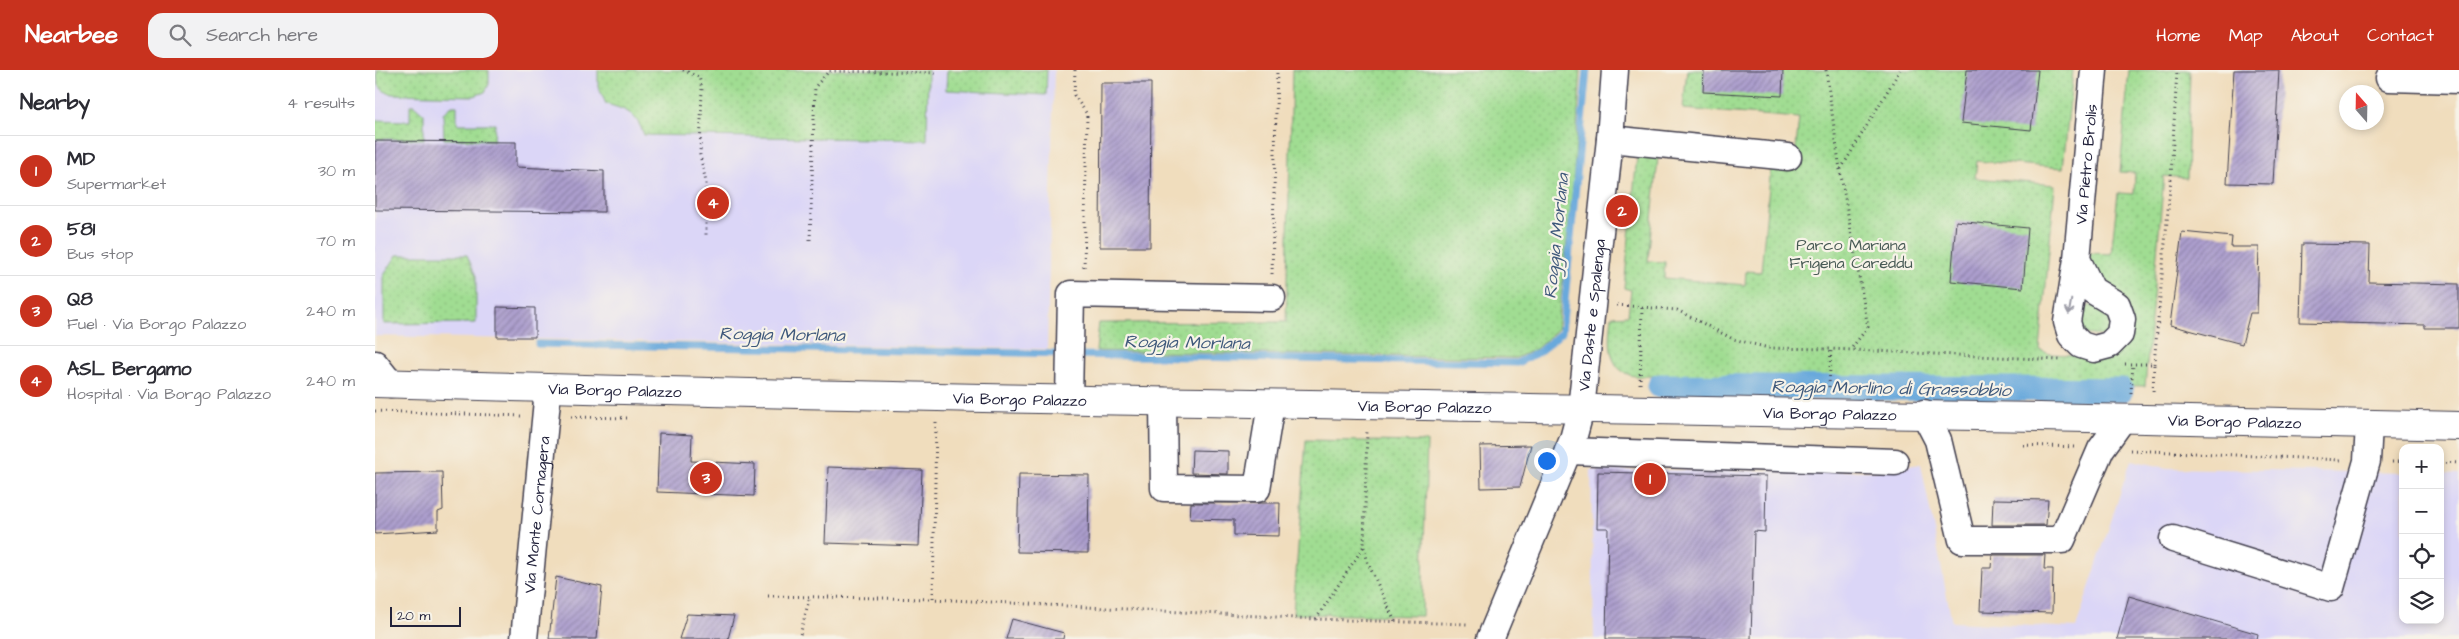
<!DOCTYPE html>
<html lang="en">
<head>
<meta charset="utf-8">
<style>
  body { margin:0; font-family:"Architects Daughter",sans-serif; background:#f2f2f3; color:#2b2b33 }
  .controls { position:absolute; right:15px; bottom:15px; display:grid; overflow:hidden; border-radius:10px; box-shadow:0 2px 8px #0003 }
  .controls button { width:45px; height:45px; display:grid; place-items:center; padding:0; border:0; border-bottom:1px solid #e1e1e2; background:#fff; color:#2b2b33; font:25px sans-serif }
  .compass { position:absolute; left:1964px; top:15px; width:45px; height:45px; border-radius:50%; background:#fff; box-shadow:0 2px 8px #0003; rotate:340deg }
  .scale { position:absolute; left:15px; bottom:12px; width:71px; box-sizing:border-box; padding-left:5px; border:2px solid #22223b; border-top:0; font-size:14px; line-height:18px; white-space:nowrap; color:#22223b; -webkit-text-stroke:4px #f7f3e8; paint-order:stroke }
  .you { position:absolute; left:1171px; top:390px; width:18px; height:18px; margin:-12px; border:4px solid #fff; border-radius:50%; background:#1a73e8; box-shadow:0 0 0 8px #1a73e833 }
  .badge { display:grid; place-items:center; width:32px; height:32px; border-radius:50%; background:#c8321e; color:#fff; font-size:16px; font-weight:700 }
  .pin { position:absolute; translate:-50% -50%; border:2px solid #fff; box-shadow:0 1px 5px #0006 }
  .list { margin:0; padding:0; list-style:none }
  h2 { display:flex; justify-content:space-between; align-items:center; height:65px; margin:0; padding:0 20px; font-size:21px }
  h2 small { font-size:16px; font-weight:400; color:#7c7c81 }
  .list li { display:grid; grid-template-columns:32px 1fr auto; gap:15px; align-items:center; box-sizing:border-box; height:70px; padding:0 20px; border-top:1px solid #e1e1e2 }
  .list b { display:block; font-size:19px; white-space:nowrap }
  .list p { margin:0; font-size:16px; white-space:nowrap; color:#7c7c81 }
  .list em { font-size:16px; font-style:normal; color:#7c7c81 }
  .icon { flex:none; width:28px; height:28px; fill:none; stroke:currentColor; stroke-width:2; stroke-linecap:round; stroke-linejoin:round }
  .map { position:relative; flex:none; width:2084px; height:569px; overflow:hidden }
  header { display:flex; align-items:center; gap:30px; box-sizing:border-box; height:70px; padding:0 25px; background:#c8321e; color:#fff }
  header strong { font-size:24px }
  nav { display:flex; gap:28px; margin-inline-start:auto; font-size:18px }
  .search { width:350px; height:45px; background:#f2f2f3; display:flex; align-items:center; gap:12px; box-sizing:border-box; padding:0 18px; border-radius:15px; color:#7c7c81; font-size:19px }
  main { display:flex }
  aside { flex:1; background:#fff }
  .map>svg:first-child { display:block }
  .built { fill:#dbd6f7 }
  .green { fill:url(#green-dots); stroke:#618066 }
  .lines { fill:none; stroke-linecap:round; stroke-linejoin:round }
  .stream { stroke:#69a9dc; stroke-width:7 }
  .canal { stroke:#69a9dc; stroke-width:25 }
  .building { fill:url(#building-hatch) }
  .minor-casing { stroke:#413e4e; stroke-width:29 }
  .major-casing { stroke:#413e4e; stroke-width:30 }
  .path { stroke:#413e4e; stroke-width:3; stroke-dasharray:1 4; stroke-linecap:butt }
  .minor { stroke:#fff; stroke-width:26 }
  .major { stroke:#fff; stroke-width:28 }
  .oneway { stroke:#9c9ca7 }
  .labels { text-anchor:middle; stroke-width:4.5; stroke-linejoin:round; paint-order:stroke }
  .street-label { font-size:16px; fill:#22223b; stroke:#f7f3e8 }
  .park-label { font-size:16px; fill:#485a55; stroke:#f7f3e8 }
  .water-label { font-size:18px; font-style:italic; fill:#3e587b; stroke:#f7f3e8 }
</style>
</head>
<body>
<header>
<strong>Nearbee</strong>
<div class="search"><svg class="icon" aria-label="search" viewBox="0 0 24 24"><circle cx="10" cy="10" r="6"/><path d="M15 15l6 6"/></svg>Search here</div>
<nav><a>Home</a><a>Map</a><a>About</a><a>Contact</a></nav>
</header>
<main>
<aside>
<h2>Nearby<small>4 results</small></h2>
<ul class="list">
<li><span class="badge">1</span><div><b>MD</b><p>Supermarket</p></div><em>30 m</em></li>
<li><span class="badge">2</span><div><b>581</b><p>Bus stop</p></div><em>70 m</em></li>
<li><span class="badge">3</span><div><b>Q8</b><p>Fuel · Via Borgo Palazzo</p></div><em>240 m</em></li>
<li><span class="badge">4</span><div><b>ASL Bergamo</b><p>Hospital · Via Borgo Palazzo</p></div><em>240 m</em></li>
</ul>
</aside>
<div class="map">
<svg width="2084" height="569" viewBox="0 0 2084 569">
  <defs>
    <pattern id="green-dots" width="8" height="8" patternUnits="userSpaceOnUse" patternTransform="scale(1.25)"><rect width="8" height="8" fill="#a0dd92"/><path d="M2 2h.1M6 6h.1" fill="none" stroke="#8abd7f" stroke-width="1.8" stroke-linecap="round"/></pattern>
    <pattern id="building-hatch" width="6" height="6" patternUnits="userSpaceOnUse" patternTransform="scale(1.25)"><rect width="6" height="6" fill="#ac9ecd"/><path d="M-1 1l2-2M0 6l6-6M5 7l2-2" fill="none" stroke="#8c80a8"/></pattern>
  </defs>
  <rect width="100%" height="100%" fill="#f7f3e8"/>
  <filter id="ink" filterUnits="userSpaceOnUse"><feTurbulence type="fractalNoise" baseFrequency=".02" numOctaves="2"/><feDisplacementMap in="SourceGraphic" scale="10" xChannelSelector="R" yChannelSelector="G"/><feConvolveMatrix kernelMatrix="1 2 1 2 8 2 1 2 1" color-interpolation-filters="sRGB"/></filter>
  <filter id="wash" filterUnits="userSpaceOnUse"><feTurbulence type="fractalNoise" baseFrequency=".0096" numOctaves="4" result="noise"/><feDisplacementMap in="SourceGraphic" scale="20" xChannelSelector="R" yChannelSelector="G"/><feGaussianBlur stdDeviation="1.12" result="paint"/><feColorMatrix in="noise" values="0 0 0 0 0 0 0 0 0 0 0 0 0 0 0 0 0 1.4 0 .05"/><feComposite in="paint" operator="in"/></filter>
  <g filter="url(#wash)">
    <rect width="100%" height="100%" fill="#f0ddbd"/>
    <g class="built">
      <polygon points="0,0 679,0 672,279 0,266"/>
      <polygon points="1756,390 1792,398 2028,403 2028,550 2065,550 2065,403 2084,404 2084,569 1219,569 1216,400 1500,401 1546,394 1577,552 1701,558"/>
    </g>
    <g class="green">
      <path d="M2,0h112v14l-4,8 -11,4 -82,-2c-14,-4 -15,-10 -15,-24z"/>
      <path d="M223,0h330l-1,70 -283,-5c-8,-22 -16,-25 -38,-31l-8,-18z"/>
      <polygon points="572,0 672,0 671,25 571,20"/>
      <polygon points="917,0 1206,0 1198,117 1182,260 1161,279 1141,288 721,281 724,253 911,252"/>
      <path d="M1312,0h386l-10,98 -86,-7 -2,17 80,7 -15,165 10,4 45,2 33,-19 -29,-55 -12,-29 24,1 7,-61 16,1 1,-21 -15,-1 9,-102h61l-3,108 -23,-2 -19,210 -492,-10c-7,0 -17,1 -23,-1 -25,-8 -20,-40 -18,-59l16,-1 3,-25 -7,-2 13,-132 21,2 -10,103 17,1 -1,16 81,7 1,-14 15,1 10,-107 23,2 5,-49 -116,-9z"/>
      <polygon points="35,35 39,35 49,44 49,69 0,69 0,50 35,51"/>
      <polygon points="77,36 82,36 82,54 120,54 119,70 69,69 68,43"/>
      <polygon points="22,185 92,185 101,206 101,253 9,254 9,205"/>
      <polygon points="1720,235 1726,236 1737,250 1731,266 1705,264 1705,243 1714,236"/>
      <polygon points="931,370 1052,372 1047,546 918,544"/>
    </g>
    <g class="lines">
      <g class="stream">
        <polyline points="163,274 690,284"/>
        <polyline points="701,285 1142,293 1164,282 1187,262 1212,0"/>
      </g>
      <polyline class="canal" points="1285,316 1746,320"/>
    </g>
    <g id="blocks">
      <g class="building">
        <polygon points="1329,0 1408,0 1407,26 1328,22"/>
        <polygon points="1592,0 1663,0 1656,60 1586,53"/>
        <polygon points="1859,0 1904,0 1898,114 1852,113"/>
        <polygon points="726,13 776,13 775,177 725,177"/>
        <polygon points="0,71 141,72 141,97 229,101 229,142 0,140"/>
        <polygon points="1581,151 1653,158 1648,218 1576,211"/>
        <polygon points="1807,162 1857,167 1856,177 1884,177 1882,243 1875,243 1867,274 1795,255"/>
        <polygon points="1927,174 1995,175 1994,212 2084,214 2084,258 2050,258 2050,255 1925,252"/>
        <polygon points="122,237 160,238 160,267 122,267"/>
        <polygon points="284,363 317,365 316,391 380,394 379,426 282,422"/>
        <polygon points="1156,375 1145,417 1106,418 1105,376"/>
        <polygon points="817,380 853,381 853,404 816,403"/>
        <polygon points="453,397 547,400 544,476 450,473"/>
        <polygon points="67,402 68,440 63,442 63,460 0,464 0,403"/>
        <polygon points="1223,402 1391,406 1390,462 1379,461 1376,569 1231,569 1233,458 1222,458"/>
        <polygon points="644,404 714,405 713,483 642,482"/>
        <polygon points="1618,429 1673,430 1671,455 1617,455"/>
        <polygon points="816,433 905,433 904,466 859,465 859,450 815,449"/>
        <polygon points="1617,485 1670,485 1669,499 1678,499 1677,543 1605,541 1607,498 1616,498"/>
        <polygon points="181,507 227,517 222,569 174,569"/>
        <polygon points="1754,526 1883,564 1882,569 1742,569"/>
        <polygon points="312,544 359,546 353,569 304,569"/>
        <polygon points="637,549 689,563 688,569 631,569"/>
      </g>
    </g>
  </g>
  <g filter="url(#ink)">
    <use href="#blocks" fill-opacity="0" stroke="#413e4e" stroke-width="1"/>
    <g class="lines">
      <defs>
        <g id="minor">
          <polyline points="2014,8 2084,10"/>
          <polyline points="1235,69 1413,87"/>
          <path id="s1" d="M1702,189l15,31 25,15 5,14 -2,15 -11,11 -15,4 -13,-4 -10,-10 -4,-13 10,-63 17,-189"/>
          <polyline points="0,294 16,314"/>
          <polyline points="694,330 696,224 897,228"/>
          <polyline points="788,331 789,418 882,419 896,334"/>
          <polyline points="1549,343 1563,370 1587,470 1687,470 1726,379 1747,350"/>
          <polyline points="1193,381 1520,392"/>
          <polyline points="1798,469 1956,518 1992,391 1994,354"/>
          <path id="s2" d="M149,569l24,-249"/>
          <path id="s3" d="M1115,569l83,-200 8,-30 29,-270 5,-69"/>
        </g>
        <g id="major">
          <path id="s4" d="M0,313c695,21 1389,26 2084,43"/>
        </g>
      </defs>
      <use href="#minor" class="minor-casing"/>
      <use href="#major" class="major-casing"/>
      <g class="path">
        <polyline points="308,0 324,7 327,18 325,85 331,112 331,167"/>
        <polyline points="700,0 699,25 712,44 709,199"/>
        <polyline points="1451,0 1465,100 1493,257 1475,280"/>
        <polyline points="1466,99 1525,0"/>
        <polyline points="435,170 440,17 454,1 563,3"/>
        <polyline points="897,204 902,0"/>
        <polyline points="1242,235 1302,240 1358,269 1394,278 1456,279 1686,290"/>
        <polyline points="1750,294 1779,294 1778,324"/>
        <polyline points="1779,294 1796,107 1802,0"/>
        <polyline points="1265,314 1267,237"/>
        <polyline points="1454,317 1456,279"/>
        <polyline points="1756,323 1758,294"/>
        <polyline points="0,341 147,346"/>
        <polyline points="196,347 254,348"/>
        <polyline points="561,352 558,529 941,549 1094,554"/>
        <polyline points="1648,375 1699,377"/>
        <polyline points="1755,380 1966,390"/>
        <polyline points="2017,392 2028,392"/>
        <polyline points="2065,392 2084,393"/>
        <polyline points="989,477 993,493 1020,552"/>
        <polyline points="393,526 558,529"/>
        <polyline points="941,549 989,476 992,361"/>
        <polyline points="424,569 435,526"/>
      </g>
      <use href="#minor" class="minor"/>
      <use href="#major" class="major"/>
    </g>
    <defs><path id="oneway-shaft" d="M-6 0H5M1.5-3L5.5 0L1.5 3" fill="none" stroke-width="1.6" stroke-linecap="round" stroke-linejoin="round" transform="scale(1.25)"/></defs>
    <use class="oneway" href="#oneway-shaft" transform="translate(1695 237) rotate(100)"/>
  </g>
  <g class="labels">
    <g class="street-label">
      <text dy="6" stroke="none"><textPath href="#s1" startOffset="325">Via Pietro Brolis</textPath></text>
      <text dy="6" stroke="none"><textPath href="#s3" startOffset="342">Via Daste e Spalenga</textPath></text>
      <text dy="6" stroke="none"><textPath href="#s4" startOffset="240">Via Borgo Palazzo</textPath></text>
      <text dy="6" stroke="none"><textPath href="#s4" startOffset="645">Via Borgo Palazzo</textPath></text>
      <text dy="6" stroke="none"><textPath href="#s4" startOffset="1050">Via Borgo Palazzo</textPath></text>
      <text dy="6" stroke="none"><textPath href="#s4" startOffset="1455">Via Borgo Palazzo</textPath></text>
      <text dy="6" stroke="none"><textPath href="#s4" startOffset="1860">Via Borgo Palazzo</textPath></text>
      <text dy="6" stroke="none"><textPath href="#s2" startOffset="125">Via Monte Cornagera</textPath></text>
    </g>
    <g class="park-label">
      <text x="1476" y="180">Parco Mariana<tspan x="1476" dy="18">Frigena Careddu</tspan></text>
    </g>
    <g class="water-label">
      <text transform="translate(1181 166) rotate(-84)" y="6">Roggia Morlana</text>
      <text transform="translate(407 264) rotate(1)" y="6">Roggia Morlana</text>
      <text transform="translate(812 272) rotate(1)" y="6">Roggia Morlana</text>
      <text transform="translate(1516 318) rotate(1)" y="6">Roggia Morlino di Grassobbio</text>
    </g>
  </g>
</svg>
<div class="controls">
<button>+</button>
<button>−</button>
<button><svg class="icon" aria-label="locate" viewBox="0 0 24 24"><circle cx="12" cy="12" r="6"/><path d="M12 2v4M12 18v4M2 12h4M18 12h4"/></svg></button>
<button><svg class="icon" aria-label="layers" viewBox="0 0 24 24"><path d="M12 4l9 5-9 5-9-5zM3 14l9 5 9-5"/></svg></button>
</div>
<svg class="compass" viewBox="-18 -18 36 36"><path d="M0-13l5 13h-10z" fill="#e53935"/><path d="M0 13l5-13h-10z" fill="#7c7c81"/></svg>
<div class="scale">20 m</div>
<div class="you"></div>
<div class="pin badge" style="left:1275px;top:409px">1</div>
<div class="pin badge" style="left:1247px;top:141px">2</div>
<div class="pin badge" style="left:331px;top:408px">3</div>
<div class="pin badge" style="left:338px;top:133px">4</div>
</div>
</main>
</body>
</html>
